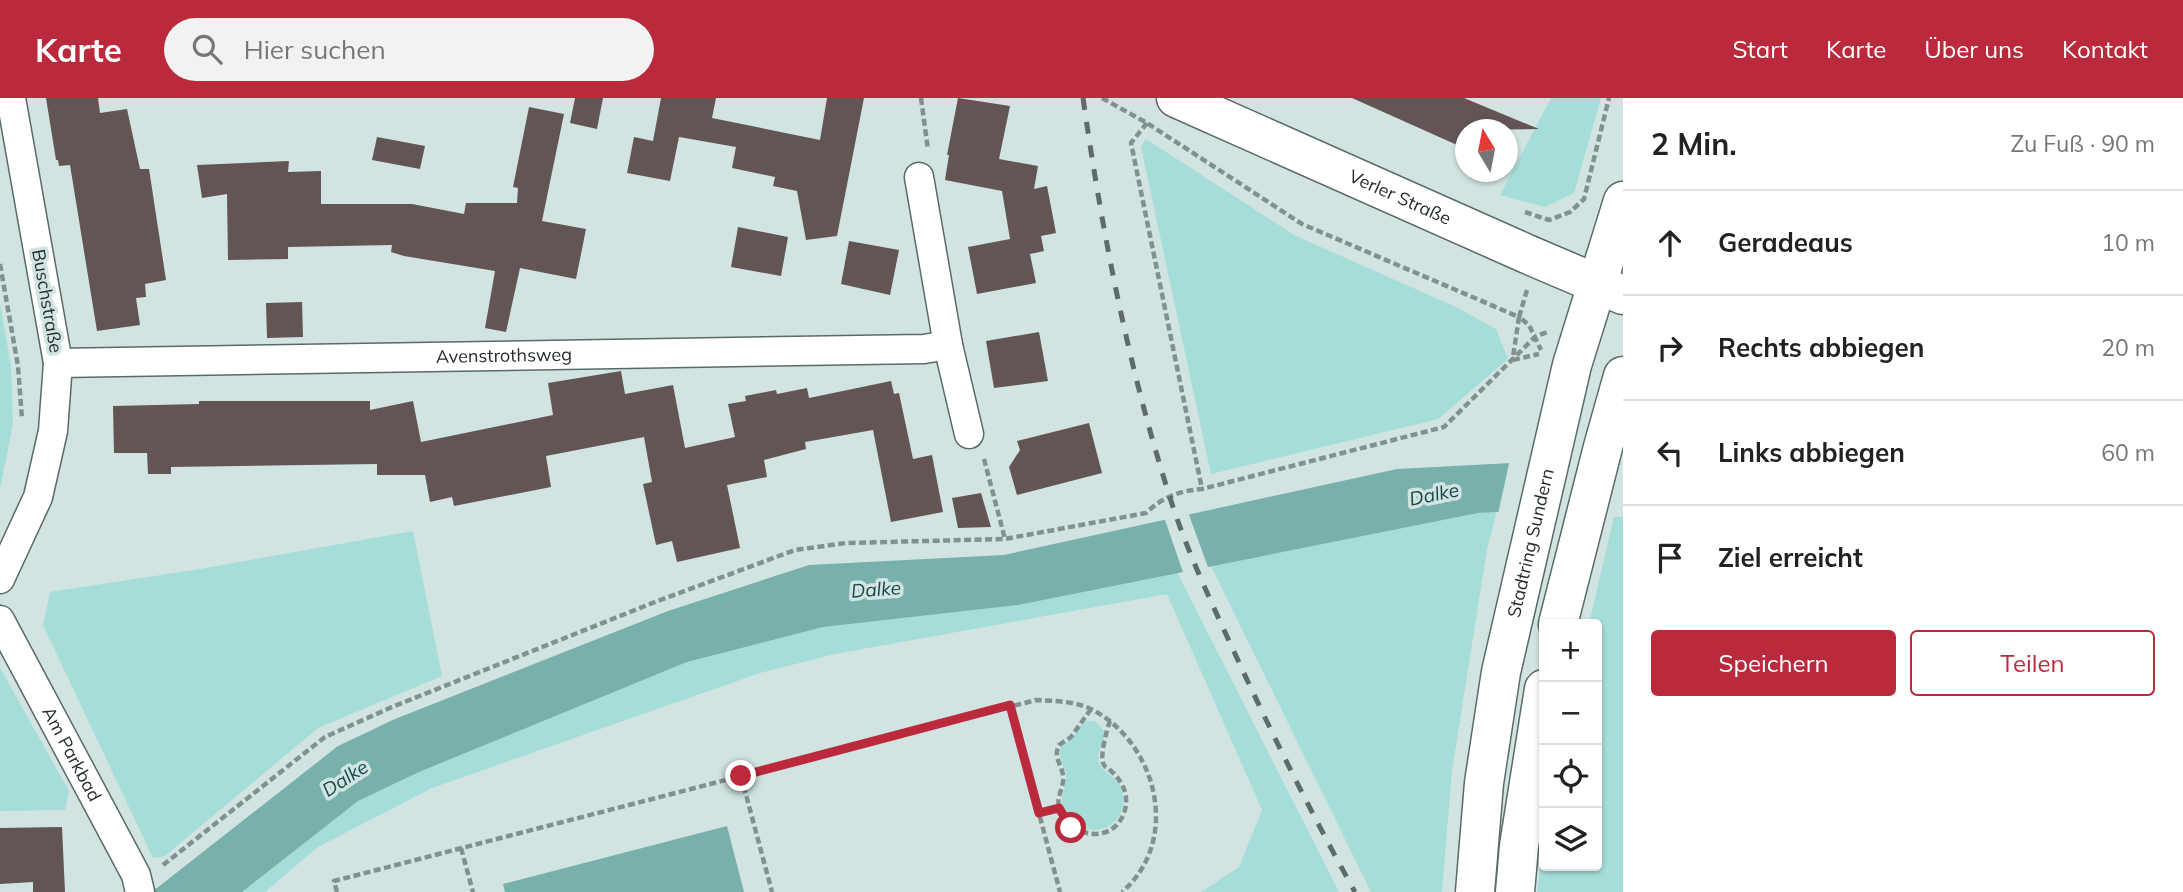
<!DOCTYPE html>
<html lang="de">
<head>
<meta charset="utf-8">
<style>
  body { margin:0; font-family:Mulish,sans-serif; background:#f2f2f2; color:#222 }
  .controls { position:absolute; right:21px; bottom:21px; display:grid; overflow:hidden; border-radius:7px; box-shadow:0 2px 5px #0004 }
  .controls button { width:63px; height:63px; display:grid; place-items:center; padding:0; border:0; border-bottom:2px solid #e0e0e0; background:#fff; color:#222; font:35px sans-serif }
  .compass { position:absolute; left:1455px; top:21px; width:63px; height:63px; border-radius:50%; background:#fff; box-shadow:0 2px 5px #0004; rotate:350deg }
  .stop { position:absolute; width:21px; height:21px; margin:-16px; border:5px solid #ba293c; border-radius:50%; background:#fff }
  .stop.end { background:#ba293c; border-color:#fff; box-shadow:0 2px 7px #0008 }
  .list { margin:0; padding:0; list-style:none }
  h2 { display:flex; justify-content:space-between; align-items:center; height:91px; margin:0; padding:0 28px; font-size:30px }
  h2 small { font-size:23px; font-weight:400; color:#767676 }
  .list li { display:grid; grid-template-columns:46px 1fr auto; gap:21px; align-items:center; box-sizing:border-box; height:105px; padding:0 28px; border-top:2px solid #e0e0e0 }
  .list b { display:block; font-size:26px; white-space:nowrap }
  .list em { font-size:23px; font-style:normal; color:#767676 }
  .actions { display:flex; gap:14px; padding:21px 28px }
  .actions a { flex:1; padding:16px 0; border:2px solid #ba293c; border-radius:7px; text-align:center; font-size:24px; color:#ba293c }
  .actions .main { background:#ba293c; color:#fff }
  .icon { flex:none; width:38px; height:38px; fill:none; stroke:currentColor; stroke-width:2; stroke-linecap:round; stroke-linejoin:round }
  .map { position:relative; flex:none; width:1623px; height:794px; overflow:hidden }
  header { display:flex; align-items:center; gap:42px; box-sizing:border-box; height:98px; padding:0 35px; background:#ba293c; color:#fff }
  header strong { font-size:33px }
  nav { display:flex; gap:38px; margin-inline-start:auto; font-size:24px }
  .search { width:490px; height:63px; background:#f2f2f2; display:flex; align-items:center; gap:18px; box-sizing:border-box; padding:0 24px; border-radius:38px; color:#767676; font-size:26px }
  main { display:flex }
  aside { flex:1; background:#fff }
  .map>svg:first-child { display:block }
  .green { fill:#a5ddd8 }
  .water { fill:#78b0ab }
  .pier { fill:#d1e4e2 }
  .building { fill:#645555 }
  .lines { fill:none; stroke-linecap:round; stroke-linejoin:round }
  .minor-casing { stroke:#5a6a69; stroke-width:31 }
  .secondary-casing { stroke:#5a6a69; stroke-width:41 }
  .path { stroke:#82908f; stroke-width:4.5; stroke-dasharray:7 3.5; stroke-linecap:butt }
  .minor { stroke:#fff; stroke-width:28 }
  .secondary { stroke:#fff; stroke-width:38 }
  .rail { stroke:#5f6b6a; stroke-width:5; stroke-dasharray:12 12; stroke-linecap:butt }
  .route { stroke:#ba293c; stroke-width:9 }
  .labels { text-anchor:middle; stroke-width:7; stroke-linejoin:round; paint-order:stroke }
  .street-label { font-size:18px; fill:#242b2b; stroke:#d1e4e2 }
  .water-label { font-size:19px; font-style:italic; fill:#164946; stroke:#d1e4e2 }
</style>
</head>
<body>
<header>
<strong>Karte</strong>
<div class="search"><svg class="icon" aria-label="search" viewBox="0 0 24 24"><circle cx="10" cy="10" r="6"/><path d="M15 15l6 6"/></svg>Hier suchen</div>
<nav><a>Start</a><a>Karte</a><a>Über uns</a><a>Kontakt</a></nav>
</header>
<main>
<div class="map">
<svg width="1623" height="794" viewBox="0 0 1623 794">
  <rect width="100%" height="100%" fill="#d1e4e2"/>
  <g class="green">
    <polygon points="1551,0 1601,0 1574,95 1545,109 1500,97"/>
    <polygon points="1146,41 1296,138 1456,209 1496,231 1508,261 1438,321 1211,376 1141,49"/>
    <polygon points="0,206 11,268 13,326 0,391"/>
    <polygon points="1497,413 1487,451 1452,673 1442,794 1371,794 1211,468 1478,415"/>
    <polygon points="1614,419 1623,419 1623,794 1537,794 1544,742 1544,768 1597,768 1597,526 1589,526"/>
    <polygon points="413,433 442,578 318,630 165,758 153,760 43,527 50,494 200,471"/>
    <polygon points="1177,474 1339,794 1201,794 1239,769 1262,712 1167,496 835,556 760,575 432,690 318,749 265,794 242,794 357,703 419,674 687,564 823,529 1017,507"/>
    <polygon points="0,570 69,693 65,712 0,713"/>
    <path d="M1087,623h8l10,11c0,11 -10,20 -6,31 4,10 18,14 22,24 3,8 3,15 1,22 -8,23 -29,24 -49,17 -18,-22 -10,-24 -7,-48 2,-11 -10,-13 -5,-32l11,-7 9,-14z"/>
  </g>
  <g class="water">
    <polygon points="1623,359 1623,407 1478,415 1018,507 823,529 687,564 419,674 358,703 242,794 140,794 157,790 338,648 395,621 668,513 809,467 1004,457 1397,371"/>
    <polygon points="727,728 744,794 505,794 503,786"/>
  </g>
  <g class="pier">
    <polygon points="1623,355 1623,411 1498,416 1510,361"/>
    <polygon points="1188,414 1209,472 1184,477 1164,419"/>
  </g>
  <g class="building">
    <polygon points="46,0 98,0 100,15 127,11 140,71 149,71 166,182 145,186 146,199 136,200 140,227 97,233 70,67 59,68 58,62 56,62"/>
    <polygon points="575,0 603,0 597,31 570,25"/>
    <polygon points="661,0 716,0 712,20 820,42 827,0 864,0 837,138 806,142 797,93 773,88 775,79 732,70 736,49 679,39 670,83 627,75 634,39 653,43"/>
    <polygon points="958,0 1010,8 999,61 1038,68 1034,91 1047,88 1056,135 1041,138 1044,153 1030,156 1036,185 977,196 968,149 1010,141 1002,93 945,82 949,57 947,57"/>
    <polygon points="1352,0 1464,0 1539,31 1466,32 1466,51"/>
    <polygon points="529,9 564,16 542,123 586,131 576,181 520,170 506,234 485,230 495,173 404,158 391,154 392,147 288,149 288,161 228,162 227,96 202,100 197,67 289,63 288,74 321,73 321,106 412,106 464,116 466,105 517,105 518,90 513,89"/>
    <polygon points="377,39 425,48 420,71 372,62"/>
    <polygon points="738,129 788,139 781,178 731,169"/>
    <polygon points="849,143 899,152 890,197 841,186"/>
    <polygon points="302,204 303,239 267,240 266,205"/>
    <polygon points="1039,234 1048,283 994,290 986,243"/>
    <polygon points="621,273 625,296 673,287 685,350 735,339 728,306 746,303 745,298 776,292 777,296 807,290 809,300 891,283 894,296 899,295 913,361 932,357 943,414 891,424 873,332 805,344 806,351 764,362 767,379 727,387 740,450 677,464 672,443 656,447 643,386 652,384 644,339 546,358 551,389 454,408 452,399 430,404 425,377 377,377 377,366 171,369 171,376 148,376 147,355 114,355 113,308 199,306 199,303 370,303 370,312 413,303 421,344 553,317 548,285"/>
    <polygon points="1089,325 1102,375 1017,397 1009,369 1020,352 1017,343"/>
    <polygon points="981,395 991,429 958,430 952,400"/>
    <polygon points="62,729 65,794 33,794 33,784 0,786 0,730"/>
  </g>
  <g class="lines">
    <defs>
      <g id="minor">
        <polyline points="919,79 948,247 969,336"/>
        <path id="s1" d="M58,265l866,-14 24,-4"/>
        <polyline points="0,481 38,399 53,333 58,265 11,0"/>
        <path id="s2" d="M0,522l136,255 4,17"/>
      </g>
      <g id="secondary">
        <path id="s3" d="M1176,0l351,156 96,41"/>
        <polyline points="1558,526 1603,349 1623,278"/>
        <path id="s4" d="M1475,794l9,-109 17,-111 71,-307 51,-164"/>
        <polyline points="1515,794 1519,748 1544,591"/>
      </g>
    </defs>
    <use href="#minor" class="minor-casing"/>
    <use href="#secondary" class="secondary-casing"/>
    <g class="path">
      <polyline points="921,0 928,52"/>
      <polyline points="1102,0 1147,25 1302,126 1519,219 1513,259"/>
      <polyline points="1147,25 1131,45 1202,391"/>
      <polyline points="1525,114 1549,122 1570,114 1584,101 1609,0"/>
      <polyline points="0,166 18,268 22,321"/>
      <polyline points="1527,192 1519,219 1529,227 1541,252"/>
      <polyline points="1513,262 1539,256"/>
      <polyline points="984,361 1005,441"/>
      <polyline points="1010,607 1060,794"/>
      <path d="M1091,611l-20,28 -12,8c-6,13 2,18 4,30 2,11 -7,21 -4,32 8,30 53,39 65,6 6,-17 -1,-32 -14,-43 -5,-4 -5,-2 -7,-7 -3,-8 4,-34 7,-42"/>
      <polyline points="741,678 772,794"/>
      <polyline points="1039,715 1059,710"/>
      <polyline points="461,750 473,794"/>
      <path d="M163,767l162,-128 67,-30 263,-105 140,-52 51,-7 159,-4 141,-26c17,-16 32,-22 56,-24l242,-62 92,-91 12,-4"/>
      <path d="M337,794l-3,-11 702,-181c19,1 40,1 57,10 65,35 88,131 29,182"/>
    </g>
    <use href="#minor" class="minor"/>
    <use href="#secondary" class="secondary"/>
    <path class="rail" d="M1083,0c20,140 47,278 91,412 17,50 40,98 62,146 37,80 76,159 119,236"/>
  </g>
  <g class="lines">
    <polyline class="route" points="741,678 1010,607 1039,715 1059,710 1071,730"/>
  </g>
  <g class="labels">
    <g class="street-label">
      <text dy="6" stroke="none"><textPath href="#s3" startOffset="245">Verler Straße</textPath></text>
      <text transform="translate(47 203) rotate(80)" y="6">Buschstraße</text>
      <text dy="6" stroke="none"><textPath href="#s1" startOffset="446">Avenstrothsweg</textPath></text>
      <text dy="6" stroke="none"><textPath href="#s4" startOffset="354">Stadtring Sundern</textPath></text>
      <text dy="6" stroke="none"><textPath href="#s2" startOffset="152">Am Parkbad</textPath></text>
    </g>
    <g class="water-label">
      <text transform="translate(1434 396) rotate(-11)" y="7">Dalke</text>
      <text transform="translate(876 491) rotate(-4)" y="7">Dalke</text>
      <text transform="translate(345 680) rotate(-33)" y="7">Dalke</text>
    </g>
  </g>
</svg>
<div class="controls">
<button>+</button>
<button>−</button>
<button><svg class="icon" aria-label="locate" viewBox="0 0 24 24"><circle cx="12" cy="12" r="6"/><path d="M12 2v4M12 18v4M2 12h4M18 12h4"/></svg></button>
<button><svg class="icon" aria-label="layers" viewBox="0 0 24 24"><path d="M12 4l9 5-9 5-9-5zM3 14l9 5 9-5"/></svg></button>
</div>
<svg class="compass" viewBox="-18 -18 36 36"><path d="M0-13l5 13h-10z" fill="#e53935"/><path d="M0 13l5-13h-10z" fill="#767676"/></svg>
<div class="stop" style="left:1071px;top:730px"></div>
<div class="stop end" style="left:741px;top:678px"></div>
</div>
<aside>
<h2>2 Min.<small>Zu Fuß · 90 m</small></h2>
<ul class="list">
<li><svg class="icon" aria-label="ahead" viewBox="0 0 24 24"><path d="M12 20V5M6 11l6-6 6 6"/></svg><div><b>Geradeaus</b></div><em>10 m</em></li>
<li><svg class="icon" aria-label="right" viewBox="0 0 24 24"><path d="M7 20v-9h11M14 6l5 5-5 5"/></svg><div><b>Rechts abbiegen</b></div><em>20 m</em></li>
<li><svg class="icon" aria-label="left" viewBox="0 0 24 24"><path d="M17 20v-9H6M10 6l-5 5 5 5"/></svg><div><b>Links abbiegen</b></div><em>60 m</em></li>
<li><svg class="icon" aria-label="arrive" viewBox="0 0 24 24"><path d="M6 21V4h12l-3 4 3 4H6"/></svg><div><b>Ziel erreicht</b></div></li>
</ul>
<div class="actions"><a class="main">Speichern</a><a>Teilen</a></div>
</aside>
</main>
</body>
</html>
